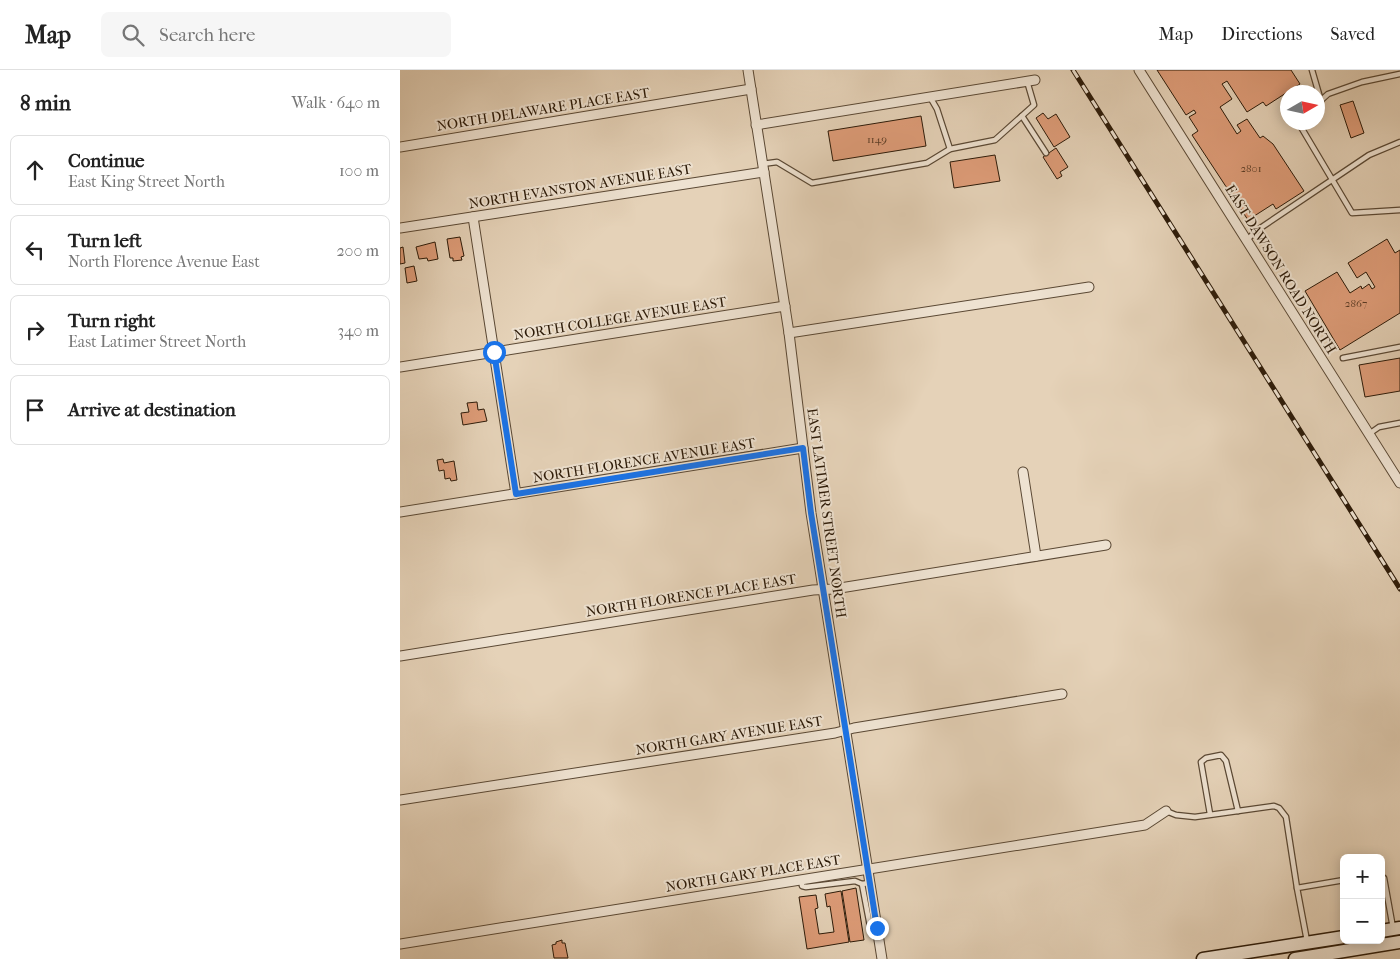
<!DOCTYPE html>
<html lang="en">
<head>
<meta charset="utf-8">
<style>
  body { margin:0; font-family:"IM FELL French Canon",serif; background:#f6f6f6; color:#222 }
  .controls { position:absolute; right:15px; bottom:15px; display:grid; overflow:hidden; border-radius:8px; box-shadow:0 2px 12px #0003 }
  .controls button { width:45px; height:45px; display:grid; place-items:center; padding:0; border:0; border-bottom:1px solid #e0e0e0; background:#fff; color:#222; font:25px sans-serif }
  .compass { position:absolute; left:880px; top:15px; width:45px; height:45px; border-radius:50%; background:#fff; box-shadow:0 2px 12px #0003; rotate:81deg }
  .stop { position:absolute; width:15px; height:15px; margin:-11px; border:4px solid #1a73e8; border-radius:50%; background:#fff }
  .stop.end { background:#1a73e8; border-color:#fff; box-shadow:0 1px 5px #0008 }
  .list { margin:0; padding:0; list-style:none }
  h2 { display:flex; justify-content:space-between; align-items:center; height:65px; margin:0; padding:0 20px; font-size:21px }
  h2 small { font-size:16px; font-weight:400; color:#767676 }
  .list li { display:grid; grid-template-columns:32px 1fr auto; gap:15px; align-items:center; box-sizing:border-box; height:70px; margin:0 10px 10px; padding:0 10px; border:1px solid #e0e0e0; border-radius:8px }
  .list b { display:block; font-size:19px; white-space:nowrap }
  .list p { margin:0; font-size:16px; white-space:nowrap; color:#767676 }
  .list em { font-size:16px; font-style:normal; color:#767676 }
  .icon { flex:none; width:28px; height:28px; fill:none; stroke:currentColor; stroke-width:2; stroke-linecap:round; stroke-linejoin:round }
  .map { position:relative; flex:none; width:1000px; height:889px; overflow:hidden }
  header { display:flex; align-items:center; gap:30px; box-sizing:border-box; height:70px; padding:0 25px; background:#fff; border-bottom:1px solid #e0e0e0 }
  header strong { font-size:24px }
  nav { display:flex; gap:28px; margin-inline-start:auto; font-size:18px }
  .search { width:350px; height:45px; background:#f6f6f6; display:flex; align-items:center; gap:12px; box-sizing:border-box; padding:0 18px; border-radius:8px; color:#767676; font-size:19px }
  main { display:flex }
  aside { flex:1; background:#fff }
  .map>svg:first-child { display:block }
  .building { fill:#de9c78; stroke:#2c1a08 }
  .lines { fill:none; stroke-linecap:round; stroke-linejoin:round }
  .service-casing { stroke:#5a4834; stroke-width:7 }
  .minor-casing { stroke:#5a4834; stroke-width:11 }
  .secondary-casing { stroke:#2c1a08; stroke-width:15 }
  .service { stroke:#eee2d1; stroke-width:4.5 }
  .minor { stroke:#eee2d1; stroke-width:9 }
  .secondary { stroke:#eee2d1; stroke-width:12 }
  .rail-casing { stroke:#2c1a08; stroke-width:5 }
  .rail { stroke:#eee2d1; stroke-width:3; stroke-dasharray:9; stroke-linecap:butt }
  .route { stroke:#1a73e8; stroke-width:6 }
  .labels { text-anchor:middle; stroke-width:4; stroke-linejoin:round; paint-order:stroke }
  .number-label { font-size:11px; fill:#583a24 }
  .street-label { font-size:14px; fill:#2c1a08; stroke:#eee2d1 }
</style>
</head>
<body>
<header>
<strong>Map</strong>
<div class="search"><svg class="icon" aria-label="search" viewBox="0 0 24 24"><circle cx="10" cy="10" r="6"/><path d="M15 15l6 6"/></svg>Search here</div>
<nav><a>Map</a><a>Directions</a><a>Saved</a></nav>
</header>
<main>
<aside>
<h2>8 min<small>Walk · 640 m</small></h2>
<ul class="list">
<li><svg class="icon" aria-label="ahead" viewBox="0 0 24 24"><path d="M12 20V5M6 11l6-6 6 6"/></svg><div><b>Continue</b><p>East King Street North</p></div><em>100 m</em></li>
<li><svg class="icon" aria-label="left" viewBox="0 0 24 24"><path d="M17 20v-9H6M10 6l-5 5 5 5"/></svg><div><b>Turn left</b><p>North Florence Avenue East</p></div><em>200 m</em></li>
<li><svg class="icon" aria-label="right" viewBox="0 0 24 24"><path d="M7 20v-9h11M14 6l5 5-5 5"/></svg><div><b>Turn right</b><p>East Latimer Street North</p></div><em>340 m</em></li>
<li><svg class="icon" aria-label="arrive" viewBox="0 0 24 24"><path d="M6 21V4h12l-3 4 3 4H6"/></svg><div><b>Arrive at destination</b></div></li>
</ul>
</aside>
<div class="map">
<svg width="1000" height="889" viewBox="0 0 1000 889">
  <rect width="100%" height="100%" fill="#e5d2b8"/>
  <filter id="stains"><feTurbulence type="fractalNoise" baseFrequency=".004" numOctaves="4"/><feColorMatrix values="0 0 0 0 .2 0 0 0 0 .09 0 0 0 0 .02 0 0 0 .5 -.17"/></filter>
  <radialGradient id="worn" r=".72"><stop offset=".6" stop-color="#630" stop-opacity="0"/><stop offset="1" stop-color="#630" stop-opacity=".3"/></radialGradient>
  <g class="building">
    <polygon points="757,0 891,0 900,14 866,36 863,32 847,42 827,11 822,14 832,29 820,37 837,64 841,61 837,55 847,49 860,68 863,66 873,74 904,121 876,139 873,134 848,150 792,65 798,61 789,47 796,43 794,40 786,45"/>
    <polygon points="953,31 964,63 951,68 940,35"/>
    <polygon points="643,43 648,49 656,44 670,67 654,77 636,48"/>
    <polygon points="521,46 526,76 433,91 428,61"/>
    <polygon points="656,78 668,97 660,102 662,106 657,109 643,87"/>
    <polygon points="595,85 600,111 554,118 550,92"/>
    <polygon points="60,167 64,186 61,187 62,190 53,191 53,188 50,188 47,169"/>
    <polygon points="987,169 995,183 1000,180 1000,243 940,280 905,221 937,202 950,223 961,216 962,219 969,214 972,219 975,217 966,202 957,208 948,193"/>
    <polygon points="35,172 38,189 28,191 27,188 19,189 16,177"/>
    <polygon points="3,177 5,193 0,194 0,178"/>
    <polygon points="14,196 17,211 7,213 5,198"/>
    <polygon points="1000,288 1000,321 965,327 959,295"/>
    <polygon points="77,332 78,340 84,339 87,351 63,355 61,343 69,342 67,333"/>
    <polygon points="43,389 44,393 54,391 57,410 51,411 50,408 45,409 44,400 39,401 37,390"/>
    <polygon points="456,818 464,870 450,872 442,821"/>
    <polygon points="441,821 449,872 407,879 399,827 416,825 418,838 415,839 419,864 434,862 430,836 427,837 425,824"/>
    <polygon points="162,870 162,873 165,873 168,888 154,888 152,875 156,874 156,872"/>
  </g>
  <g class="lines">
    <defs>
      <g id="service">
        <polyline points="912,0 921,31"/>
        <polyline points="530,27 537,39 550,79"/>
        <polyline points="918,33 928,24 962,12 1000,4"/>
        <polyline points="622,46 646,83"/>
        <polyline points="898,52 952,143 1000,140"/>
        <polyline points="362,94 377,92 412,113 527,93 550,79 595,70 634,35 627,11"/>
        <polyline points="847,170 856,161 969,85 1000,72"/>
        <polyline points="943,288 1000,277"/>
        <polyline points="969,364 979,357 1000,353"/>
        <polyline points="766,741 776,745 795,747 874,736 879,738 886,747 897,818"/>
        <polyline points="810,744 801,692 806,688 821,685 826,691 838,741"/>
        <polyline points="981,806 984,808 993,858"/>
        <polyline points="401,810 402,816 406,817 455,811 462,814 469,813"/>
        <polyline points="462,814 470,856 472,859 477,858"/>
        <polyline points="907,871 897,818 944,810"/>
      </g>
      <g id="minor">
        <polyline points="348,0 389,263 411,443 482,889"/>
        <polyline points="739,0 1000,413"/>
        <polyline points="356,55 635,10"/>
        <polyline points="0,77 351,19"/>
        <polyline points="73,147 116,424"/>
        <polyline points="0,158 364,102"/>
        <polyline points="389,263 689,217"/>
        <polyline points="0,297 385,236"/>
        <polyline points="623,402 636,486"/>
        <polyline points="0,442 403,378"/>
        <polyline points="0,586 413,520 434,519 706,475"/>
        <polyline points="0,730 435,663 454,658 662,624"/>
        <polyline points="0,874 745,755 766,741"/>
      </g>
      <g id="secondary">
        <polyline points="981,861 1000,858"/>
        <polyline points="803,889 944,867"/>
        <polyline points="895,889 1000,872"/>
      </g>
    </defs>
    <use href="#service" class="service-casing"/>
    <use href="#minor" class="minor-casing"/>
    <use href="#secondary" class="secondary-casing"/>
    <use href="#service" class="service"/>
    <use href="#minor" class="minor"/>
    <use href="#secondary" class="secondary"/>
    <defs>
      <polyline id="rail" points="673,0 1000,519"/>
    </defs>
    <use href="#rail" class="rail-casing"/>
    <use href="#rail" class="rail"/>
  </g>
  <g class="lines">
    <polyline class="route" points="94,282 116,424 403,378 411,443 477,858"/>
  </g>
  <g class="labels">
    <g class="number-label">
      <text x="477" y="73">1149</text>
      <text x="851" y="102">2801</text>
      <text x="956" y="237">2867</text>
    </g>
    <g class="street-label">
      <text transform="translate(143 39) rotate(-9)" y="5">NORTH DELAWARE PLACE EAST</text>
      <text transform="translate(180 116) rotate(-9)" y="5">NORTH EVANSTON AVENUE EAST</text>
      <text transform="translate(881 199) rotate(58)" y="5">EAST DAWSON ROAD NORTH</text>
      <text transform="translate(220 248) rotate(-9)" y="5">NORTH COLLEGE AVENUE EAST</text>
      <text transform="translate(244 390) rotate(-9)" y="5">NORTH FLORENCE AVENUE EAST</text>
      <text transform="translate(427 443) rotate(82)" y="5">EAST LATIMER STREET NORTH</text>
      <text transform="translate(291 525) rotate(-9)" y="5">NORTH FLORENCE PLACE EAST</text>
      <text transform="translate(329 665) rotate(-9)" y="5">NORTH GARY AVENUE EAST</text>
      <text transform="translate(353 803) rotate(-9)" y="5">NORTH GARY PLACE EAST</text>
    </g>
  </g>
  <rect width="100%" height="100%" filter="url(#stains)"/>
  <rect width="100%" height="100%" fill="url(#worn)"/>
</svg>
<div class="controls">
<button>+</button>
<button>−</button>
</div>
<svg class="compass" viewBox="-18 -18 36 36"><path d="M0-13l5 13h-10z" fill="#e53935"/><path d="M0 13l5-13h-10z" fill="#767676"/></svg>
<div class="stop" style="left:94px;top:282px"></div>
<div class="stop end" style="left:477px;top:858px"></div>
</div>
</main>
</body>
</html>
